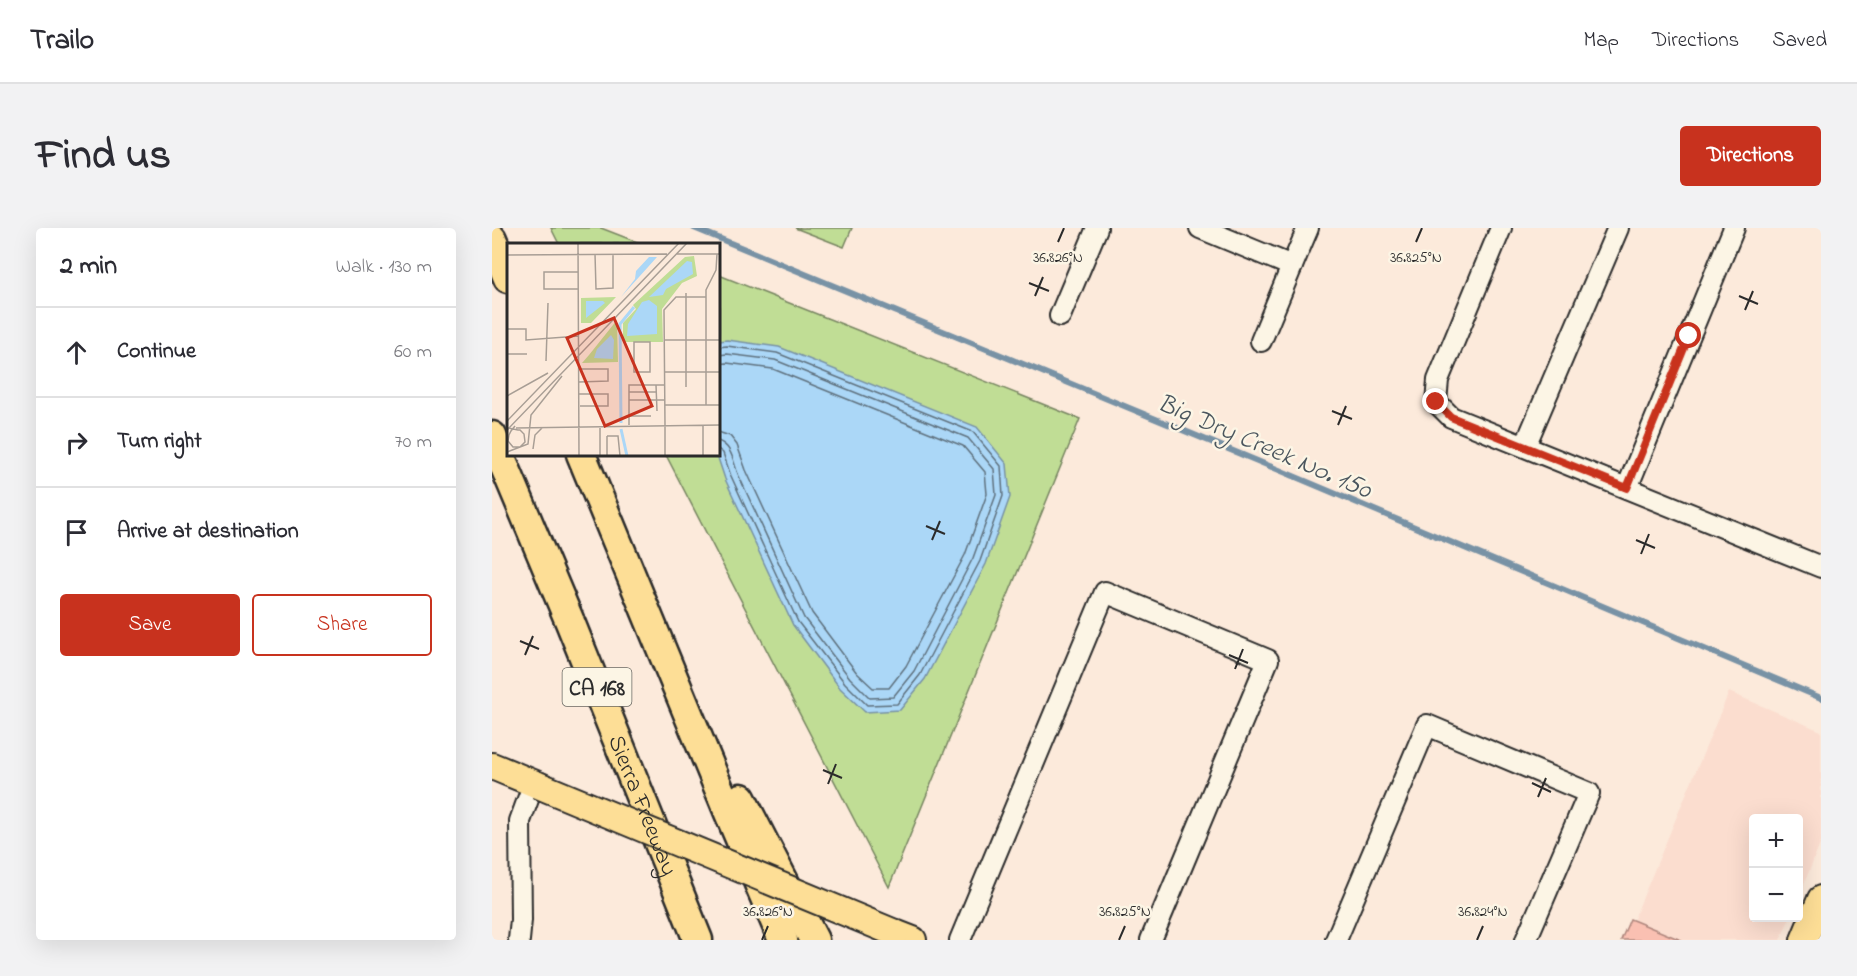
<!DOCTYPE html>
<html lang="en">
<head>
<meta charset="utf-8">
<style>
  body { margin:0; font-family:"Indie Flower",sans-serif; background:#f2f2f3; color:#2b2b33 }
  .controls { position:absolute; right:18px; bottom:18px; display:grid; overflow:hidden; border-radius:6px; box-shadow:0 6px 24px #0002 }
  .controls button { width:54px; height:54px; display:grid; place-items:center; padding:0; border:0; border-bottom:2px solid #e1e1e2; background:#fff; color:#2b2b33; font:30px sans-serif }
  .stop { position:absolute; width:18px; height:18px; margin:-14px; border:4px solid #c8321e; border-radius:50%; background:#fff }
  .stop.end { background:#c8321e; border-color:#fff; box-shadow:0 2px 6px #0008 }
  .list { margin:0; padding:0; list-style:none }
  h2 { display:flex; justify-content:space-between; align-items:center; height:78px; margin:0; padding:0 24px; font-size:26px }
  h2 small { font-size:20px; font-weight:400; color:#7c7c81 }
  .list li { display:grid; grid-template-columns:39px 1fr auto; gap:18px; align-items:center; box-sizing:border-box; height:90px; padding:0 24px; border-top:2px solid #e1e1e2 }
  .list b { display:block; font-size:22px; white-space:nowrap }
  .list em { font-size:20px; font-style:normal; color:#7c7c81 }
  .actions { display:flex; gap:12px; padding:18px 24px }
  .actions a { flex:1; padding:14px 0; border:2px solid #c8321e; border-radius:6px; text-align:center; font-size:21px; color:#c8321e }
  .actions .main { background:#c8321e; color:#fff }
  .icon { flex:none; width:33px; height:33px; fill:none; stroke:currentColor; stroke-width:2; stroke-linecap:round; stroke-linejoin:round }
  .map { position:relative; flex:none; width:1329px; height:712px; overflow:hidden; border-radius:6px }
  header { display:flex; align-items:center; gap:36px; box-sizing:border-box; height:84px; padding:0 30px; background:#fff; border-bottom:2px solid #e1e1e2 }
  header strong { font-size:28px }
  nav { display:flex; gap:33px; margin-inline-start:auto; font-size:21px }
  .intro { display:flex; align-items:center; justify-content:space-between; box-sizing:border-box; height:144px; padding:0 36px }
  h1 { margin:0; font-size:42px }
  .button { padding:15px 27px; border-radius:6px; background:#c8321e; color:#fff; font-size:21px; font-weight:700 }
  main { display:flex; gap:36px; padding:0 36px }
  aside { flex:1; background:#fff; border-radius:6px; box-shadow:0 6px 24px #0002 }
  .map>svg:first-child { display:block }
  .built { fill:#fbddcf }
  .green { fill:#c0dd95; stroke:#768460; stroke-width:1.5 }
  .water { fill:#abd7f7; stroke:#7892a5; stroke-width:1.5 }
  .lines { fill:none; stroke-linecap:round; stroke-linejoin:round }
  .shore { stroke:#5e707d; stroke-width:1.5 }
  .stream { stroke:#7892a5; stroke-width:6 }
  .building { fill:#fac0b2; stroke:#af867d; stroke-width:1.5 }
  .minor-casing { stroke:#2b2b2b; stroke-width:24 }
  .major-casing { stroke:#2b2b2b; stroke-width:30 }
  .highway-casing { stroke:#2b2b2b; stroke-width:33 }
  .minor { stroke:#fcf5e5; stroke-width:20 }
  .major { stroke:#fdde96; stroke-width:26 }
  .highway { stroke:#fdde96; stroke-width:28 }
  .major-bridge-casing { stroke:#2b2b2b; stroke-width:30; stroke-linecap:butt }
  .major-bridge { stroke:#fdde96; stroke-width:26 }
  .route { stroke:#c8321e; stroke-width:8 }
  .ticks { fill:none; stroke:#2b2b2b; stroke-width:2 }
  .labels { text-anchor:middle; stroke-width:5; stroke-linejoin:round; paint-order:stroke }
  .shield { fill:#fcf5e5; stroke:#6a6863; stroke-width:1.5 }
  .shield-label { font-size:22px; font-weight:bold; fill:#2b2b2b }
  .street-label { font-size:24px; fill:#2b2b2b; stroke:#fcf5e5 }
  .water-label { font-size:26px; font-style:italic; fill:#4b565e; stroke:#fcf5e5 }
  .inset-river { fill:none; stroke:#abd7f7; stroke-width:3 }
  .inset-road { fill:none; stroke:#a89e95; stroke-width:1.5 }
  .view { fill:#c8321e; fill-opacity:0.15; stroke:#c8321e; stroke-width:3 }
  .inset-edge { fill:none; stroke:#2b2b2b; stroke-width:3 }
  .ticks-label { font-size:15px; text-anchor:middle; fill:#2b2b2b; stroke:#fcf5e5; stroke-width:5; stroke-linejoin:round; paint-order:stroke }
</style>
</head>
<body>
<header>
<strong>Trailo</strong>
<nav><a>Map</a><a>Directions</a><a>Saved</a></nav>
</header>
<div class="intro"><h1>Find us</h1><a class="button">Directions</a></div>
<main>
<aside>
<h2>2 min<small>Walk · 130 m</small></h2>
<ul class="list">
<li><svg class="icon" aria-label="ahead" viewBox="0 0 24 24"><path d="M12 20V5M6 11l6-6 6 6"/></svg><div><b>Continue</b></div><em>60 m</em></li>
<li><svg class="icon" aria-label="right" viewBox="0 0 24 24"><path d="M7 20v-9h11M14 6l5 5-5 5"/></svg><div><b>Turn right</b></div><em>70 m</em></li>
<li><svg class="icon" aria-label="arrive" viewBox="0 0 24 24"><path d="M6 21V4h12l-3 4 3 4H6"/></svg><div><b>Arrive at destination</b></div></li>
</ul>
<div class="actions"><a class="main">Save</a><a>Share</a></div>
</aside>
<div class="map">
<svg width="1329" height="712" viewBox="0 0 1329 712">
  <rect width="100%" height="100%" fill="#fceadb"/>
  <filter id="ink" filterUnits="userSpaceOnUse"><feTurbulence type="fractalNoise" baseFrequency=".0167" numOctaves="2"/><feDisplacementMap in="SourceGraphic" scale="12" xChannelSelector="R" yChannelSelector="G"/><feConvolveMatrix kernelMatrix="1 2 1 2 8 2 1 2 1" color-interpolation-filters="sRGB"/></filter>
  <g filter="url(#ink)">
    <polygon class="built" points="1237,464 1329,503 1329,614 1307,668 1306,590 1262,590 1262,690 1298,690 1288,712 1133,712"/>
    <g class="green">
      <polygon points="59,0 109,0 150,16 67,16"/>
      <polygon points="303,0 360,0 352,19"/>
      <polygon points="227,47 588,191 397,659 174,227 226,226"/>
    </g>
    <polygon class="water" points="235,112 287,119 485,199 515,236 518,269 494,336 433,451 408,482 373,484 348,460 301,397 233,251 225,227 226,226 227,113"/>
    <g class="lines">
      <g class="shore">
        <polyline points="226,119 235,118 285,125 481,204 509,238 511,268 488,333 428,447 405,476 375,477 353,455 306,394 239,248 231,225 226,221"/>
        <path d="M226,127l9,-1 48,6 193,78 26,31 2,26 -23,63 -59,113 -21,26 -23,1 -20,-20 -46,-60 -66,-144c-5,-13 -6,-28 -20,-33"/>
        <polyline points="226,136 235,135 281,141 471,218 493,244 495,266 473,327 414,438 397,460 381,460 365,445 320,385 254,242 245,217 238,208 226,204"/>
      </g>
      <polyline class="stream" points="202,0 792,244 1329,470"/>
    </g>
    <polygon class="building" points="1138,691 1189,712 1129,712"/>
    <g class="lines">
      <defs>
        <g id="minor">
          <polyline points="708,0 800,38 816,0"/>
          <polyline points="1009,0 946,152 944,174 959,189 1329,339"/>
          <polyline points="568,88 605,0"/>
          <polyline points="769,113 800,38"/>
          <polyline points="1033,218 1126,0"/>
          <polyline points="1135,260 1242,0"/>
          <polyline points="27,712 29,692 28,593 42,555"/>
          <polyline points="468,712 613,364 776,432 659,712"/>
          <polyline points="844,712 935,497 1097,565 1034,712"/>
        </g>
        <g id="major">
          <polyline points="0,538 46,557"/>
          <polyline points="403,705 421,712"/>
          <polyline points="1312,712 1329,671"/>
        </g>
        <g id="highway">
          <polyline points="0,11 16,50"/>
          <path id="s1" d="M0,208l78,186 128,318"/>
          <polyline points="89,226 237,585 291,712"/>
          <polyline points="249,570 322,712"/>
        </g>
      </defs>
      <use href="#minor" class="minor-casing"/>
      <use href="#major" class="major-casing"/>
      <use href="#highway" class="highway-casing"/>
      <use href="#minor" class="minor"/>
      <use href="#major" class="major"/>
      <use href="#highway" class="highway"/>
      <defs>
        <polyline id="major-bridge" points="46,557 403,705"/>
      </defs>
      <use href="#major-bridge" class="major-bridge-casing"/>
      <use href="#major-bridge" class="major-bridge"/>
    </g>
  </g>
  <g class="lines" filter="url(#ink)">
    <polyline class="route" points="944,174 959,189 1135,260 1197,108"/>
  </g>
  <path class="ticks" d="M566,14l6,-14M924,14l6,-14M537,55l20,8M543,68l8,-19M1247,68l19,8M1253,82l8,-19M840,183l20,8M846,197l8,-19M434,298l19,8M440,312l8,-19M1144,312l19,8M1149,326l8,-20M28,413l19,8M33,427l8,-19M737,427l19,8M743,441l8,-20M331,542l19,8M1040,555l19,9M336,556l8,-20M1046,569l8,-19M270,712l6,-14M627,712l6,-14M985,712l6,-14"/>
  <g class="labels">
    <rect class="shield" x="70.5" y="440" width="69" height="38" rx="4.5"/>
    <g class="shield-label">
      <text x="105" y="467">CA 168</text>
    </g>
    <g class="street-label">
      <text dy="8" stroke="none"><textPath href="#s1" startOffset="399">Sierra Freeway</textPath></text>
    </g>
    <g class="water-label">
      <text transform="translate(773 217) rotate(23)" y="9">Big Dry Creek No. 150</text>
    </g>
  </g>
  <g transform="translate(15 15)">
    <rect width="213" height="213" fill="#fceadb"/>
    <path d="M187,13l3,20 -15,7 -20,26 1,33h-40v-19l13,-14 -3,-4 52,-48zM109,54l-25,26h-10v-25zM110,77l1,42 -36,1 7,-8z" fill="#c0dd95"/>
    <path d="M142,14h8l-36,40 14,-18 1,-8zM180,18l5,1 1,12 -27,15 -3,6 -14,2zM142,57l8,6v28l-30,2 1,-12 14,-22zM79,58h17l2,2 -19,15zM104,92l3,5 -1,19 -19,-1 3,-9z" fill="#abd7f7"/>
    <path class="inset-river" d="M114,180l-1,-99 14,-17M114,186l6,27"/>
    <path class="inset-road" d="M71,0l1,213M88,11l1,35 17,-1v-34M170,11h43M0,12l160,-1M71,46h-34v-17h34M0,86h19v11l53,-4M157,97h56M127,99h16v30h-16zM0,111h20M39,118l2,-58M72,126h29v12l-29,1M158,129h55M149,142l1,26M179,144v-94M122,149h28M72,151h29v12h-28M0,153l41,-23M122,157h36M158,162h55M199,162v-115l10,-20 1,-16M122,173h22M0,178l172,-178M122,182v-40h36M158,182l-1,-115 12,-13h30M1,185l10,2h2l4,4 1,8 -5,5h-7l-5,-6 1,-6 2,-4 4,-5M9,185l204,-3M0,187l180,-187M100,193h11l2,20M26,206l2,-14 7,-7M0,209l21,-8 3,-29 31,-39M93,213v-28M100,213v-20M158,213v-31M196,213v-30"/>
    <path class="view" d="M107,75l38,88 -47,20 -38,-88z"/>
    <rect width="213" height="213" class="inset-edge"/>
  </g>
  <g class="ticks-label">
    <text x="566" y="34">36.826°N</text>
    <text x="924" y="34">36.825°N</text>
    <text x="276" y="688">36.826°N</text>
    <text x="633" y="688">36.825°N</text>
    <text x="991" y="688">36.824°N</text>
  </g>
</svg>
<div class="controls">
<button>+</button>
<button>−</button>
</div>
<div class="stop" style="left:1197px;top:108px"></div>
<div class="stop end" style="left:944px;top:174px"></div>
</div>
</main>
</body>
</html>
